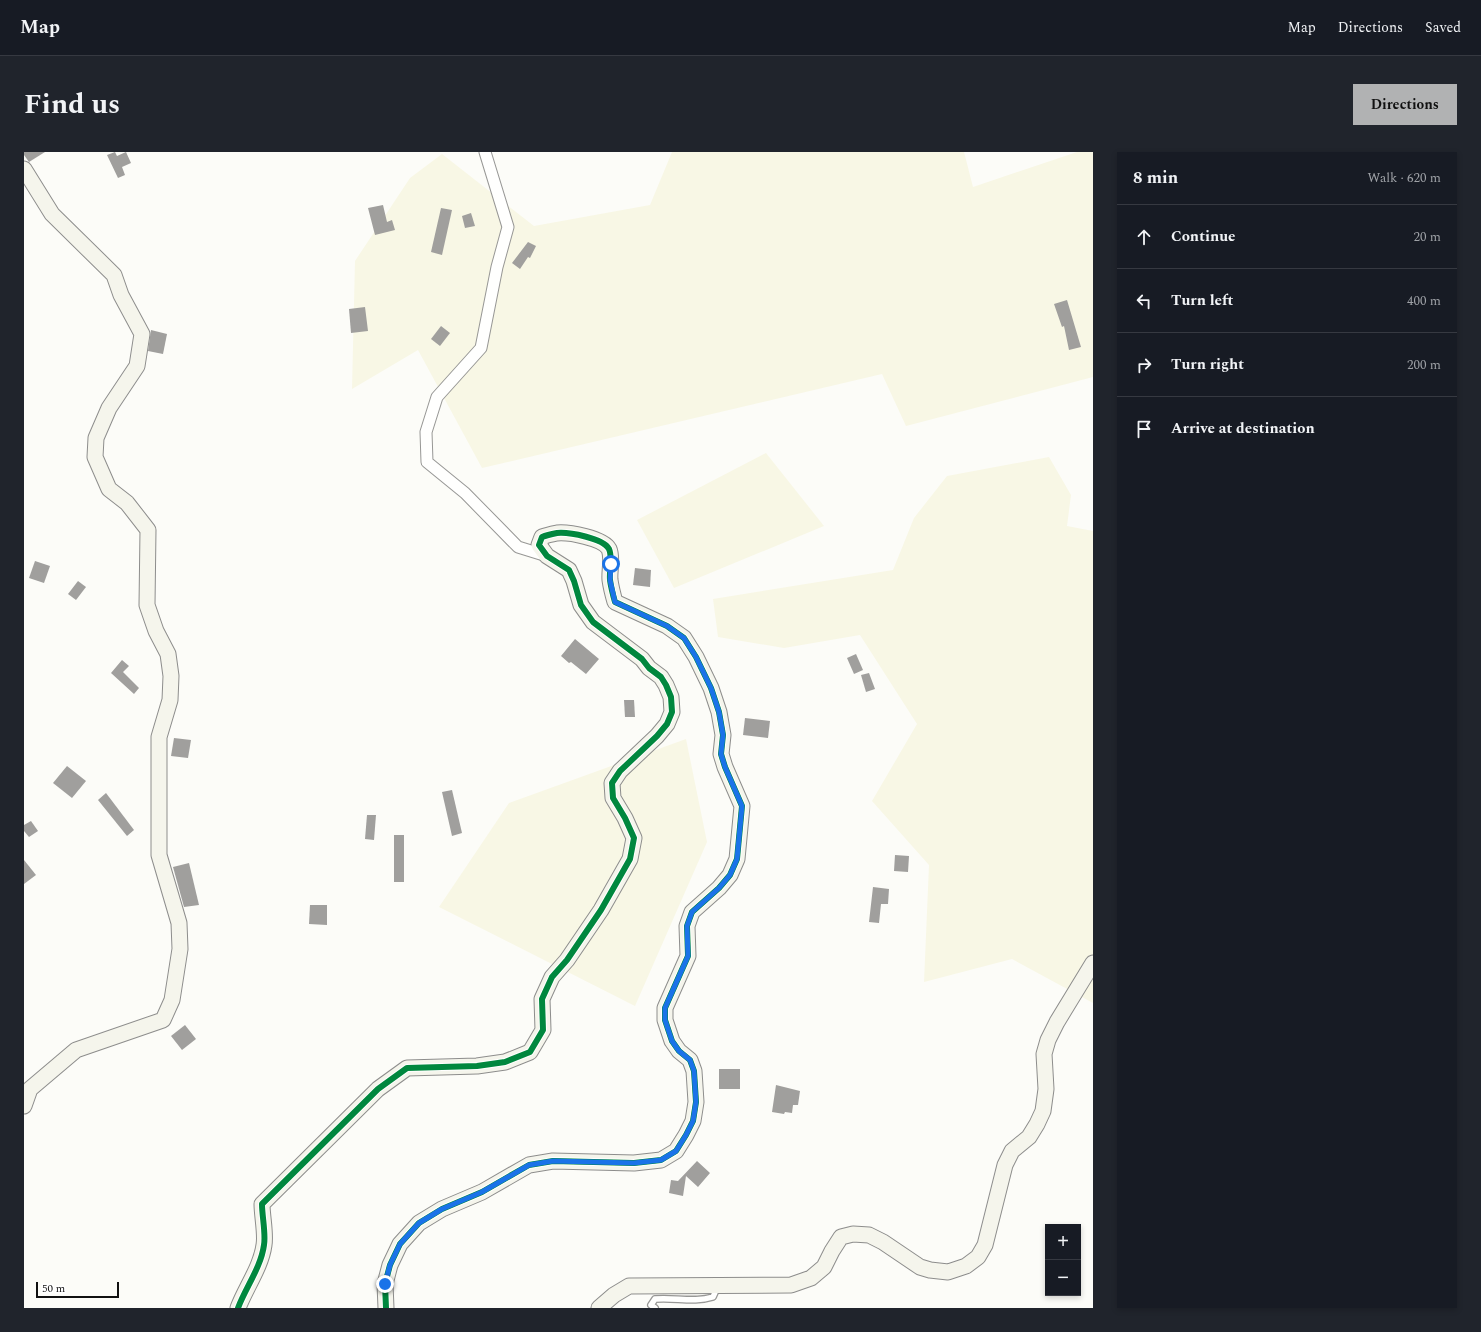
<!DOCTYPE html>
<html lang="en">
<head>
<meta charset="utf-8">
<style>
  body { margin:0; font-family:Spectral,serif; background:#20242c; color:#f1f3f6 }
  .controls { position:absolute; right:12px; bottom:12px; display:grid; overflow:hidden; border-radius:0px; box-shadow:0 2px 6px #0003 }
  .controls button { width:36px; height:36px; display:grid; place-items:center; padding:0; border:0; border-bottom:1px solid #363941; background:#171b24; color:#f1f3f6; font:20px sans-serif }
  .scale { position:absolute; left:12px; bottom:10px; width:83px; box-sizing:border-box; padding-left:4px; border:2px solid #111; border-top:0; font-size:11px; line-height:14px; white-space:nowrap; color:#111; -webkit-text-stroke:3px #fff; paint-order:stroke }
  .stop { position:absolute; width:12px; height:12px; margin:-9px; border:3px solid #1a73e8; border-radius:50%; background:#fff }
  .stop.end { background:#1a73e8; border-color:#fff; box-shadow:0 1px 4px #0008 }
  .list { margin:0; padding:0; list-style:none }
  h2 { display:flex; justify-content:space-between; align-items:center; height:52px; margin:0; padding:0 16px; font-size:17px }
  h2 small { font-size:13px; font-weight:400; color:#9ea1a6 }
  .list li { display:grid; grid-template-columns:26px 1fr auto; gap:12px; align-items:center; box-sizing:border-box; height:64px; padding:0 16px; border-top:1px solid #363941 }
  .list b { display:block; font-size:15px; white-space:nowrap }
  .list em { font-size:13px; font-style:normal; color:#9ea1a6 }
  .icon { flex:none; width:22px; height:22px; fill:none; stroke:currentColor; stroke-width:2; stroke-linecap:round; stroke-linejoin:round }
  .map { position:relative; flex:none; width:1069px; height:1156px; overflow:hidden; border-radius:0px }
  header { display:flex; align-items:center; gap:24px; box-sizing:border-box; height:56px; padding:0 20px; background:#171b24; border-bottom:1px solid #363941 }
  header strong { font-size:19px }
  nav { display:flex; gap:22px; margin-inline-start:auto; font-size:14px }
  .intro { display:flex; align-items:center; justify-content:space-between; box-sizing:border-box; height:96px; padding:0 24px }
  h1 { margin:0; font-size:28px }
  .button { padding:10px 18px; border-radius:0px; background:#b1b2b3; color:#111; font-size:14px; font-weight:700 }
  main { display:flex; gap:24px; padding:0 24px }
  aside { flex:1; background:#171b24; border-radius:0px; box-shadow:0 2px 6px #0003 }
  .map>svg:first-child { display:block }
  .farmland { fill:#f8f7e5 }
  .building { fill:#a09f9d }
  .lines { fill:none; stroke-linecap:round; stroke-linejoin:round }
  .lane-casing { stroke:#979795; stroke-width:8 }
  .street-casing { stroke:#979795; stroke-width:13 }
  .secondary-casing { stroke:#8d8d8c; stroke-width:17 }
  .lane { stroke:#fffffe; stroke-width:5.5 }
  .street { stroke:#fffffe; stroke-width:11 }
  .secondary { stroke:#f5f5ec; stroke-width:15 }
  .cycleway-casing { stroke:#fff; stroke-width:8 }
  .cycleway { stroke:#00873e; stroke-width:6 }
  .route { stroke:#1a73e8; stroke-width:5 }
</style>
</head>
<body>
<header>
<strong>Map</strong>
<nav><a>Map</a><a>Directions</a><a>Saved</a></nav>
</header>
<div class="intro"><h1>Find us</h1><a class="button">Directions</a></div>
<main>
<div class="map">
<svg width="1069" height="1156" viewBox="0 0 1069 1156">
  <rect width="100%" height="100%" fill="#fcfcf8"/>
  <g class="farmland">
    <polygon points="648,0 940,0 949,35 1053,0 1069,0 1069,225 882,274 858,222 458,316 394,198 328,237 331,109 386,26 418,2 510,74 626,53"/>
    <polygon points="742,301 800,374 650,436 613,368"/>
    <polygon points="1025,305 1047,343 1043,374 1069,379 1069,851 988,807 900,830 905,713 848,649 893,572 836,483 760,496 694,485 689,447 869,418 890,366 923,324"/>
    <polygon points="662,587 683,690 611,854 415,755 485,651"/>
  </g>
  <g class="building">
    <polygon points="0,0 21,0 5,10 0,3"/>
    <polygon points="91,0 93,4 102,0 107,11 98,15 101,23 94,26 83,3"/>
    <polygon points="359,53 363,70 368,68 371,78 351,83 344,56"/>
    <polygon points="417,56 428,58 418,103 407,100"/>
    <polygon points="447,61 451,74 441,76 438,64"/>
    <polygon points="504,90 512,94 506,106 504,105 496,117 488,111"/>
    <polygon points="1043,148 1057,195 1045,198 1040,174 1038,175 1030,152"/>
    <polygon points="341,155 344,179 327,181 325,157"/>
    <polygon points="417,174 426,181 416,194 407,187"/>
    <polygon points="127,178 143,182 139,202 124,199"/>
    <polygon points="11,409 26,414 20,431 5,426"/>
    <polygon points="611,416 627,418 626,435 609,433"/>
    <polygon points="54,429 62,435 52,448 44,442"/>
    <polygon points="551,487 575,507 562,522 547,510 545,511 537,504"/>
    <polygon points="832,502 839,518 830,522 823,506"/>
    <polygon points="98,508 105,514 99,520 115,536 110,542 87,521"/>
    <polygon points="845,521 851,537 842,540 837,523"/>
    <polygon points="600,548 610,548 611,565 601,565"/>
    <polygon points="721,566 746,569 744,586 719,583"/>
    <polygon points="150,586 167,588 164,606 147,604"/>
    <polygon points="43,614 62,629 48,646 29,631"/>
    <polygon points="428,638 438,681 428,684 418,640"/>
    <polygon points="82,641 110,678 103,684 74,648"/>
    <polygon points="343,663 352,663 350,688 341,687"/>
    <polygon points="7,669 14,679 5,685 0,679 0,673"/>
    <rect x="370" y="683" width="10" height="47"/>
    <polygon points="871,703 885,704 884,720 870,719"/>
    <polygon points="0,708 12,723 0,732"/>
    <polygon points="165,711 175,753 160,755 149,715"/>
    <polygon points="849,735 865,737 864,752 857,752 855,771 845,770"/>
    <polygon points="286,753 303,753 303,773 285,772"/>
    <polygon points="161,873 172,887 158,898 147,884"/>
    <rect x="695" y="917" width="21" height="20"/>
    <polygon points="752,933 776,939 774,953 769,953 768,961 761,960 760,962 748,960"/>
    <polygon points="673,1009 686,1021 674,1035 662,1024 659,1044 645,1041 647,1028 654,1029"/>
  </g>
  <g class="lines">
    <defs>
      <path id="lane" d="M631,1156l-4,-3 4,-6c19,-2 39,4 58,-2l4,-9"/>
      <polyline id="street" points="461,0 484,75 473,115 457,196 413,245 402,280 403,310 441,341 494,395 523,404"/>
      <g id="secondary">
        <polyline points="0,17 28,62 90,123 97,143 118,182 113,214 85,256 72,286 71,305 85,337 103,351 124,378 123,453 132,479 144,502 147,524 146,548 135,585 135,703 155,771 156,797 148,848 139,868 52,898 6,937 0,954"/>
        <path d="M214,1156c8,-21 23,-41 26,-63 2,-11 -2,-29 -2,-41l116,-115 29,-21 70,-2 28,-4 25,-10 13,-22 -1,-31 10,-22 15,-17 34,-50 29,-51 4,-21 -9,-20 -12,-20 -1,-15 8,-12 37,-35 10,-12 5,-12 -1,-15 -5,-12 -5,-8 -12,-9 -7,-9 -49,-37 -12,-17 -7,-24 -5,-11 -22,-14 -8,-11 3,-8c5,-2 10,-3 15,-4 12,-1 46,5 52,16 4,9 0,22 1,31 1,7 3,15 5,22l52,24 17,12 12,19 15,31 8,24 4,23 -2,19 4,13 17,39 -5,53 -7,16 -11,13 -27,24 -5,14 1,30 -23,52v12l7,21 7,10 11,9 4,11 2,31 -3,19 -7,14 -10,16 -15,9 -27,3 -81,-2 -24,4 -47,27 -40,17 -23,14 -19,21 -10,21 -5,19 1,24"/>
        <polyline points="575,1156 590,1143 605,1134 767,1133 787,1126 800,1115 808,1099 817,1085 829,1082 845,1083 859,1090 896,1115 906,1118 924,1120 942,1114 954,1105 961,1093 981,1013 988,999 1005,985 1013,972 1019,959 1022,937 1020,902 1024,888 1033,870 1069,811"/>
      </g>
    </defs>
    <use href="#lane" class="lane-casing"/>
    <use href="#street" class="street-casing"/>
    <use href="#secondary" class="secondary-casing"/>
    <use href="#lane" class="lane"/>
    <use href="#street" class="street"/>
    <use href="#secondary" class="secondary"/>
    <defs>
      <path id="cycleway" d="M214,1156c8,-21 23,-41 26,-63 2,-11 -2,-29 -2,-41l116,-115 29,-21 70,-2 28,-4 25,-10 13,-22 -1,-31 10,-22 15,-17 34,-50 29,-51 4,-21 -9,-20 -12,-20 -1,-15 8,-12 37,-35 10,-12 5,-12 -1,-15 -5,-12 -5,-8 -12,-9 -7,-9 -49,-37 -12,-17 -7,-24 -5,-11 -22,-14 -8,-11 3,-8c5,-2 10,-3 15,-4 12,-1 46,5 52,16 4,9 0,22 1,31 1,7 3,15 5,22l52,24 17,12 12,19 15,31 8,24 4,23 -2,19 4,13 17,39 -5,53 -7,16 -11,13 -27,24 -5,14 1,30 -23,52v12l7,21 7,10 11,9 4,11 2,31 -3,19 -7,14 -10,16 -15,9 -27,3 -81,-2 -24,4 -47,27 -40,17 -23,14 -19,21 -10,21 -5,19 1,24"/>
    </defs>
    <use href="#cycleway" class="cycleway-casing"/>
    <use href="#cycleway" class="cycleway"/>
  </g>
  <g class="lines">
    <polyline class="route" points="361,1132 366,1113 376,1092 395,1071 418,1057 458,1040 505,1013 529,1009 610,1011 637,1008 652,999 662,983 669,969 672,950 670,919 666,908 655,899 648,889 641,868 641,856 664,804 663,774 668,760 695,736 706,723 713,707 718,654 701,615 697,602 699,583 695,560 687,536 672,505 660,486 643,474 591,450 586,428 587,412"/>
  </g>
</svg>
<div class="controls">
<button>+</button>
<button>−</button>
</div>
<div class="scale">50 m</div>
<div class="stop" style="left:587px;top:412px"></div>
<div class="stop end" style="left:361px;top:1132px"></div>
</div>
<aside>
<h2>8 min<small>Walk · 620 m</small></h2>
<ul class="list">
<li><svg class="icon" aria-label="ahead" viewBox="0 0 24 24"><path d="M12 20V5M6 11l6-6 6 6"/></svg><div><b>Continue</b></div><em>20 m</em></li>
<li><svg class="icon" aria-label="left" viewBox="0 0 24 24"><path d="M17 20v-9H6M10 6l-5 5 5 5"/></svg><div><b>Turn left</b></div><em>400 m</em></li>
<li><svg class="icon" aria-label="right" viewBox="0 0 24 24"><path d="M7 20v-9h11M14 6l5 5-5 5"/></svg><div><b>Turn right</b></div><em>200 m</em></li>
<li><svg class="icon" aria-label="arrive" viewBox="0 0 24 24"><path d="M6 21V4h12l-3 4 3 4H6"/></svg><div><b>Arrive at destination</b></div></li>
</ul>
</aside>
</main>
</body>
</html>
